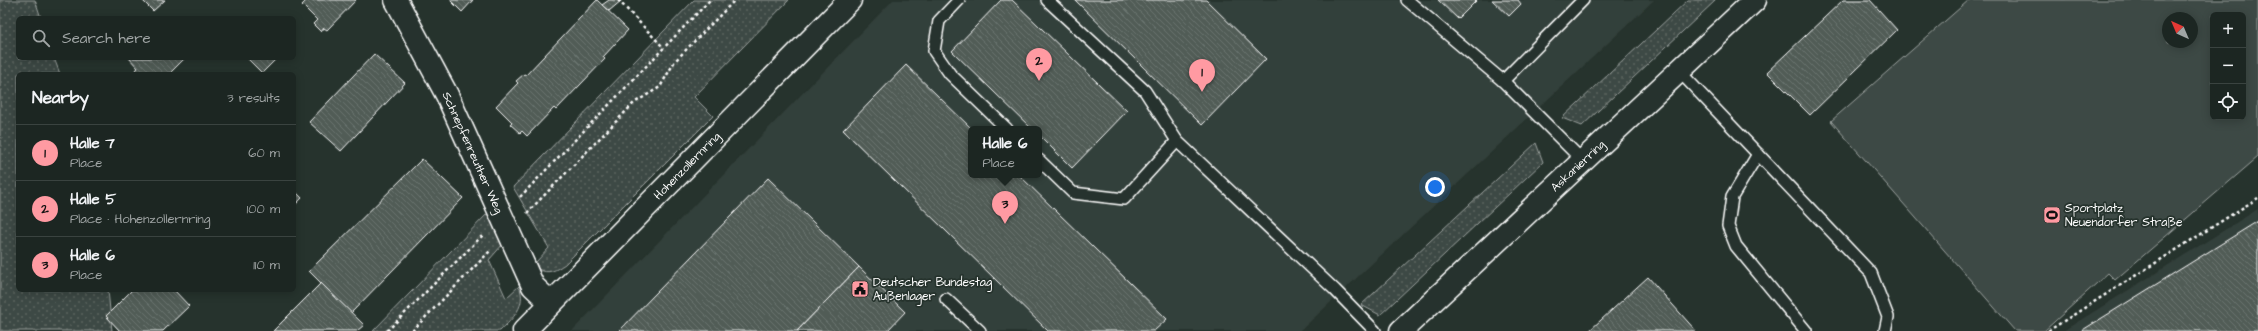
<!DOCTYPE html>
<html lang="en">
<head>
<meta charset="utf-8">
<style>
  body { margin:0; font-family:"Architects Daughter",sans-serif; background:#29322f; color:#f1f3f6 }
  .controls { position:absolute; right:12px; top:12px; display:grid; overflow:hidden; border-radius:6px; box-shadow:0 2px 10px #0003 }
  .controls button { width:36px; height:36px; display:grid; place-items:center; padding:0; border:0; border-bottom:1px solid #3a4340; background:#1c2622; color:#f1f3f6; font:20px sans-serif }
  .compass { position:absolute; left:2162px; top:12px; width:36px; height:36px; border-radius:50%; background:#1c2622; box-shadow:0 2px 10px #0003; rotate:316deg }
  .you { position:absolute; left:1435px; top:187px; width:14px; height:14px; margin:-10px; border:3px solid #fff; border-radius:50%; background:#1a73e8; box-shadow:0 0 0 6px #1a73e833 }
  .badge { display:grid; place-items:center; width:26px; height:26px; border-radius:50%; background:#ff9aa2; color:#111; font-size:13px; font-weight:700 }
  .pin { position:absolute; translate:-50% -33px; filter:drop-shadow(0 1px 2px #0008) }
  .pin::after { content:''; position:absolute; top:21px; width:14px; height:12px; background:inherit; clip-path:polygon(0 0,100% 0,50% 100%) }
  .popup { position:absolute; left:968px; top:126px; width:74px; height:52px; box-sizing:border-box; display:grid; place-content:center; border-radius:6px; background:#1c2622; filter:drop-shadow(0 1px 3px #0005); font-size:13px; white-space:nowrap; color:#a0a5a5 }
  .popup b { font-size:15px; color:#f1f3f6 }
  .popup::after { content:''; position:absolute; left:50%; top:100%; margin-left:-8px; border:8px solid transparent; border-top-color:#1c2622 }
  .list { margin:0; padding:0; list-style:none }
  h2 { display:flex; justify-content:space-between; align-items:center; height:52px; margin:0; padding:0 16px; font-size:17px }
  h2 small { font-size:13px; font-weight:400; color:#a0a5a5 }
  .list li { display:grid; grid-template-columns:26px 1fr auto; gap:12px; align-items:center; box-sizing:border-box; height:56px; padding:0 16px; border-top:1px solid #3a4340 }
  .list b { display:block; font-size:15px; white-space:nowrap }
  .list p { margin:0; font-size:13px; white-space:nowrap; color:#a0a5a5 }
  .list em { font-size:13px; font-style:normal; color:#a0a5a5 }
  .icon { flex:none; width:22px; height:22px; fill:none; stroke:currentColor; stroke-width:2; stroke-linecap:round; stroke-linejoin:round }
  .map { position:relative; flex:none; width:2258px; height:331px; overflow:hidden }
  .search { position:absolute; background:#1c2622; box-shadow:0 2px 10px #0003; left:16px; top:16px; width:280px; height:44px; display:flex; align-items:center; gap:10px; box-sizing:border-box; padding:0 14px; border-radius:6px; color:#a0a5a5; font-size:15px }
  .panel { position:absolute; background:#1c2622; box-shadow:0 2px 10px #0003; left:16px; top:72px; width:280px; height:220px; border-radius:6px }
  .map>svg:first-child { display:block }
  .built { fill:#333f3a; fill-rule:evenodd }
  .grass { fill:url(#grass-dots); stroke:#9ea4a2 }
  .pitch { fill:#3e4944; stroke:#9ea4a2; fill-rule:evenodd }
  .building { fill:url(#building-back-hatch); stroke:#fff }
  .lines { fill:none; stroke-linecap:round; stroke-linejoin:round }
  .service-casing { stroke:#fff; stroke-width:14 }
  .minor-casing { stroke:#fff; stroke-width:25 }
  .tertiary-casing { stroke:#fff; stroke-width:25 }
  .path { stroke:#fff; stroke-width:2.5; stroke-dasharray:3 3; stroke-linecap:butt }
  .service { stroke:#26332d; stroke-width:11 }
  .minor { stroke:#26332d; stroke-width:22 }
  .tertiary { stroke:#26332d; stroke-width:22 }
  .labels { text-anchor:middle; stroke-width:3.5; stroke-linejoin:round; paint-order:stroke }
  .street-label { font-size:12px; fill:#fff; stroke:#26332d }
  .poi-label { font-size:12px; fill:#fff; stroke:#26332d; text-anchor:start }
</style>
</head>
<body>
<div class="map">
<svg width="2258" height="331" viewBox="0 0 2258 331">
  <defs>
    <pattern id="grass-dots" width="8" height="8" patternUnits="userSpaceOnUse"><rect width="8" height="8" fill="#3e4944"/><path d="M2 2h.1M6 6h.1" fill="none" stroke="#5b6460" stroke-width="1.8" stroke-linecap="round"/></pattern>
    <pattern id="building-back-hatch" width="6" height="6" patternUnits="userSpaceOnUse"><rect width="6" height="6" fill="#515c57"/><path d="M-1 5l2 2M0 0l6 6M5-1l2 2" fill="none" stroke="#6b7470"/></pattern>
  </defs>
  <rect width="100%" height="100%" fill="#26332d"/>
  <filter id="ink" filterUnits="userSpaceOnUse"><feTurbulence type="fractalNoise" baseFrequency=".025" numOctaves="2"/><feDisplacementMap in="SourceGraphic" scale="8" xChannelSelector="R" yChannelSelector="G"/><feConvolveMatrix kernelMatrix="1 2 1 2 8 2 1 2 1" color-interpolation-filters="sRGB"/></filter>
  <g filter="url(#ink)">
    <g class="built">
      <path d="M893,0h761l-354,331h-728zM971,129h68v46h-68z"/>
      <polygon points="2258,209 2258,331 2063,331"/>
    </g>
    <g class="grass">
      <polygon points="0,0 35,0 41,18 18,18 18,58 54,58 60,74 18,74 18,290 108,290 112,331 0,331"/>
      <path d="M694,0h95l-95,97 19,19 -148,148c-9,6 -16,11 -27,5l-2,-7 13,-14 -36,-61z"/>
      <polygon points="1688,0 1716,0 1582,126 1562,118"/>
      <polygon points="1536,143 1543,162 1380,315 1361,305"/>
      <path d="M489,212l14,32 -14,16 17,38 13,-12c8,20 -6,32 -19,45h-127z"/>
    </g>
    <path class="pitch" d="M1969,0h289v157l-143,123 -7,-7 -64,58h-29l-184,-210zM2213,15h30v102h-30zM2168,18h24v24h-24z"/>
    <g class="building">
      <polygon points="142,0 165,0 153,11"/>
      <polygon points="307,0 356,0 327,30 324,28 321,32 313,24 317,20 302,5"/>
      <polygon points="450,0 473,0 462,12"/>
      <polygon points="597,0 628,30 603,57 605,59 556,110 554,108 527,136 522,131 520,133 510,124 512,122 496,106 518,83 516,81 524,74 526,75"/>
      <polygon points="609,0 622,0 609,11 602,5"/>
      <polygon points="1001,0 1012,0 1127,111 1072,168 1039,135 1039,129 1032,129 952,51"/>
      <polygon points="1075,0 1206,0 1266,59 1202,125"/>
      <polygon points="1438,0 1477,0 1458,19"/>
      <polygon points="1492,0 1518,0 1521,4 1509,16"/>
      <polygon points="1843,0 1870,0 1897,30 1810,115 1767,72"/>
      <polygon points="374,54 405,83 341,151 309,122"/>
      <polygon points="129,58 185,58 169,74 131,74 138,68"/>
      <polygon points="247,58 277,58 262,73"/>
      <polygon points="906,65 972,129 971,175 1019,175 1167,319 1154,331 1048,331 843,130"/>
      <polygon points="422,159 463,198 351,313 309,271"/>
      <polygon points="768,178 859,267 797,331 619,331"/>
      <polygon points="294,190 302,198 294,206"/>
      <polygon points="2258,221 2258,331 2081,331"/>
      <polygon points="859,267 905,312 887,331 797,331"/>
      <polygon points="1648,277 1696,331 1589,331"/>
      <polygon points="321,283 364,325 357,331 273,331"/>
      <polygon points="132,290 174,290 189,306 163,331 120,331 106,316"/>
    </g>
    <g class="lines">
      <defs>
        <g id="service">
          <polyline points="959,0 939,21 934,51 950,74 1007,129"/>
          <polyline points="1047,0 1145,91 1177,141 1335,290 1375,331"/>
          <polyline points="1407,0 1503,81"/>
          <polyline points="1583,0 1503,81 1583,161"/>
          <polyline points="1679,71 1871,273 1888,317 1885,331"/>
          <polyline points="1758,154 1732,197 1728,226 1736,246 1806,331"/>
          <polyline points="1039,160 1073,193 1124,199 1177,141"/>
          <polyline points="946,299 980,331"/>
        </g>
        <g id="minor">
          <path id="s1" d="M396,0l51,95 86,191 18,17"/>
          <path id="s2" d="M1401,331l354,-331"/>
        </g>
        <g id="tertiary">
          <path id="s3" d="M524,331l326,-331"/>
        </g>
      </defs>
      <use href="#service" class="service-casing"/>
      <use href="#minor" class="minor-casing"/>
      <use href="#tertiary" class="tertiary-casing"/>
      <g class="path">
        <polyline points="618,0 664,48"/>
        <polyline points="520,197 710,0"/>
        <polyline points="527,213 634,103 660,87 675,61 735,0"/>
        <polyline points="387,331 483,235"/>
        <polyline points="412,331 490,251"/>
        <polyline points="2048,331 2258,198"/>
      </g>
      <use href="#service" class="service"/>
      <use href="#minor" class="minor"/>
      <use href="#tertiary" class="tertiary"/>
    </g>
  </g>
  <defs>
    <symbol id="stadium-square" viewBox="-11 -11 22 22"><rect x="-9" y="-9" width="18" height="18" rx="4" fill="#ff9aa2" stroke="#26332d"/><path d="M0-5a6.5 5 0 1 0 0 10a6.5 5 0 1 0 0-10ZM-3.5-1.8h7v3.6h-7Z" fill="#111"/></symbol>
    <symbol id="civic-square" viewBox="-11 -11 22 22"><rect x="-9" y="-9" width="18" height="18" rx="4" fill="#ff9aa2" stroke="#26332d"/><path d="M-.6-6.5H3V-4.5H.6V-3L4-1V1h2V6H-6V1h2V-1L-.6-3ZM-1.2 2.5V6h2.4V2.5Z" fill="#111"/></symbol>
  </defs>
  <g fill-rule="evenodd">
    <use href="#stadium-square" x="2042" y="205" width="20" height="20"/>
    <use href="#civic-square" x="850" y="279" width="20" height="20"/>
  </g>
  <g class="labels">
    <g class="street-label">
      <text dy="4" stroke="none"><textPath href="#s1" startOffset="171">Schnepfenreuther Weg</textPath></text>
      <text dy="4" stroke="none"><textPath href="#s3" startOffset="232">Hohenzollernring</textPath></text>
      <text dy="4" stroke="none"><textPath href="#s2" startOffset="242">Askanierring</textPath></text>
    </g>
    <g class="poi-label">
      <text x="2065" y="212">Sportplatz<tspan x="2065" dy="14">Neuendorfer Straße</tspan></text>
      <text x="873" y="286">Deutscher Bundestag<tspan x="873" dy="14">Außenlager</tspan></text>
    </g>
  </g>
</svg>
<div class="controls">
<button>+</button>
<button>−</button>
<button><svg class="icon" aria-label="locate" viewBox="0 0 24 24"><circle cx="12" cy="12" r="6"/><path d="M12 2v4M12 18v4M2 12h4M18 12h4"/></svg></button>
</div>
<svg class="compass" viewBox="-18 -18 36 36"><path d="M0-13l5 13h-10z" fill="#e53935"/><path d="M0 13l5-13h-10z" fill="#a0a5a5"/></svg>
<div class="you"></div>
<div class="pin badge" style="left:1202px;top:92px">1</div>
<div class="pin badge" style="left:1039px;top:81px">2</div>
<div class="pin badge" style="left:1005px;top:224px">3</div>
<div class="popup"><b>Halle 6</b>Place</div>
<div class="search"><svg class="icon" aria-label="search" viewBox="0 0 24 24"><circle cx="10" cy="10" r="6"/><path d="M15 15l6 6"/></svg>Search here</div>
<section class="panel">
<h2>Nearby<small>3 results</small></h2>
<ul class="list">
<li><span class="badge">1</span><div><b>Halle 7</b><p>Place</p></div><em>60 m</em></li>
<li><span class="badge">2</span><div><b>Halle 5</b><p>Place · Hohenzollernring</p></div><em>100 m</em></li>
<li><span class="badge">3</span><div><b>Halle 6</b><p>Place</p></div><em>110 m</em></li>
</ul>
</section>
</div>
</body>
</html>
